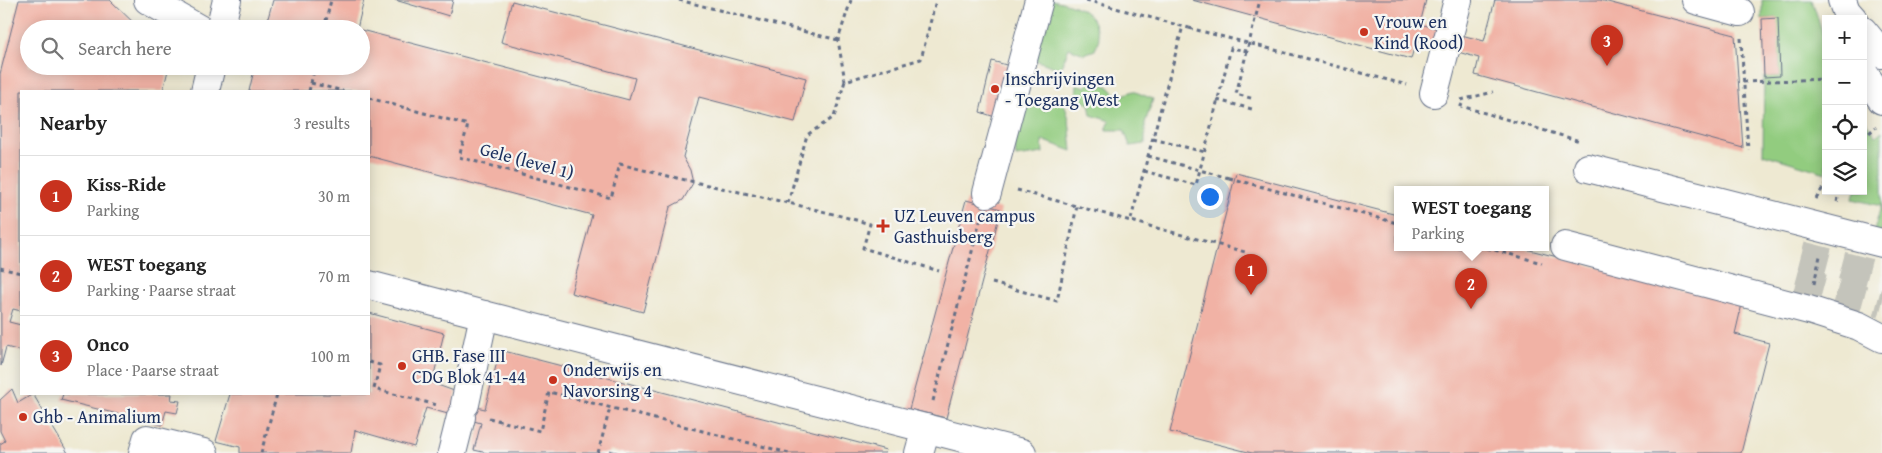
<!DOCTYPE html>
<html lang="en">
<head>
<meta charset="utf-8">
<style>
  body { margin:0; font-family:"Gentium Book Plus",serif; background:#f6f6f6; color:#222 }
  .controls { position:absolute; right:15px; top:15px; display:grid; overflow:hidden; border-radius:0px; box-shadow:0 2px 12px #0003 }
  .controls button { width:45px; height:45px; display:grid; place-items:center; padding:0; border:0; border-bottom:1px solid #e0e0e0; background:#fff; color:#222; font:25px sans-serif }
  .you { position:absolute; left:1209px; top:196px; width:18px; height:18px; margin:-12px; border:4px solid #fff; border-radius:50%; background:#1a73e8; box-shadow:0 0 0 8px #1a73e833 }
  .badge { display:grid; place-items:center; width:32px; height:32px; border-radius:50%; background:#c8321e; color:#fff; font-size:16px; font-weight:700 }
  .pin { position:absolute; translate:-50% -41px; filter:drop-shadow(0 1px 2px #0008) }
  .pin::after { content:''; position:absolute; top:26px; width:18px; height:15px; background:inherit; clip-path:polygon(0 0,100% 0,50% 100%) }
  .popup { position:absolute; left:1394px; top:186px; width:155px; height:65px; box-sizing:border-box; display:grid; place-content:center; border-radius:0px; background:#fff; filter:drop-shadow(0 1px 4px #0005); font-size:16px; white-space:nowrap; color:#767676 }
  .popup b { font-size:19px; color:#222 }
  .popup::after { content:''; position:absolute; left:50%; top:100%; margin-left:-10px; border:10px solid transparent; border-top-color:#fff }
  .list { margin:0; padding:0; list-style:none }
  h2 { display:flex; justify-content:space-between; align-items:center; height:65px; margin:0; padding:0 20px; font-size:21px }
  h2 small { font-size:16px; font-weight:400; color:#767676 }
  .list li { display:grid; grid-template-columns:32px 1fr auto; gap:15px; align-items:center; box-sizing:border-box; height:80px; padding:0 20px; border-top:1px solid #e0e0e0 }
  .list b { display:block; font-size:19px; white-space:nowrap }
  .list p { margin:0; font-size:16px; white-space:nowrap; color:#767676 }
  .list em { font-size:16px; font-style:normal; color:#767676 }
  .icon { flex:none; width:28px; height:28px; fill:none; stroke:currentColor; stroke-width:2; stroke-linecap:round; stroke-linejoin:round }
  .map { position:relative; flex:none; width:1882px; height:453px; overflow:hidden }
  .search { position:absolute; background:#fff; box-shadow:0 2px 12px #0003; left:20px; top:20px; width:350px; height:55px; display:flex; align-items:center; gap:12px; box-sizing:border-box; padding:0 18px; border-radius:28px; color:#767676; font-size:19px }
  .panel { position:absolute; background:#fff; box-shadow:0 2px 12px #0003; left:20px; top:90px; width:350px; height:305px; border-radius:0px }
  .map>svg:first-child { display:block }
  .green { fill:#92cc7f; stroke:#567e6e }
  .building { fill:#f1b2a5 }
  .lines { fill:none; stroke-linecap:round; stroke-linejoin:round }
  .minor-tunnel { stroke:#c4c4bb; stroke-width:28; stroke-dasharray:28 14; stroke-linecap:butt }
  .minor-casing { stroke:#657087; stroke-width:30 }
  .path { stroke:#657087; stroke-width:3; stroke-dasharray:4 4; stroke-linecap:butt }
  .minor { stroke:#fff; stroke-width:28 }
  .path-bridge { stroke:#657087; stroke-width:3; stroke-dasharray:4 4; stroke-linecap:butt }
  .poi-dot { fill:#c8321e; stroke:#f6f6f2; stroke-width:2 }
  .labels { text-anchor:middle; stroke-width:4.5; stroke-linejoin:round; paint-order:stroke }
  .poi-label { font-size:18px; fill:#1b2f5e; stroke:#f6f6f2; text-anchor:start }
  .street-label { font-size:18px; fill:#1b2f5e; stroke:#f6f6f2 }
</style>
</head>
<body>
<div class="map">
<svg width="1882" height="453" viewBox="0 0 1882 453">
  <rect width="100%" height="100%" fill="#f6f6f2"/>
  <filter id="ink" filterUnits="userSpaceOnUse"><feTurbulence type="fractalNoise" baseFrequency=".02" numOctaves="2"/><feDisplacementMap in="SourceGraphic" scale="10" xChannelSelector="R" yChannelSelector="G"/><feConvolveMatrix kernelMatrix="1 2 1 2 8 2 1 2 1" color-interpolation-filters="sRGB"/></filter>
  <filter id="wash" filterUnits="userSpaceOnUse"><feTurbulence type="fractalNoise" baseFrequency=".0096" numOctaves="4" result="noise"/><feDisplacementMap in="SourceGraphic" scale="20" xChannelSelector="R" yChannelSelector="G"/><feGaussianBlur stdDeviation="1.12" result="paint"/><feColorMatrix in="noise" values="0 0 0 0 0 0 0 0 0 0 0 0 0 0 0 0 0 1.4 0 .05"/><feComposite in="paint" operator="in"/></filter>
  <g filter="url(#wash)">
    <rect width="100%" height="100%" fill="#eee9d2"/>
    <g class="green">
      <path d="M1045,0c15,0 38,6 47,19 3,5 5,13 7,19l-4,12 -11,4 -15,-6 -9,21 -25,-9z"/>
      <polygon points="1762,0 1812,0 1826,44 1826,173 1763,154 1764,77 1780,76 1777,18 1762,19"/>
      <polygon points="1090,77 1109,87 1121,100 1123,95 1133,91 1153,99 1145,123 1145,144 1130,146 1124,130 1106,130 1110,121 1091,115 1089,103 1076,101 1077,84 1086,87"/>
      <polygon points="1050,97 1064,103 1069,119 1072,151 1042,140 1043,153 1016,157 1015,147 1008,145 1023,106 1033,102 1046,111 1045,100"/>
      <polygon points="1863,117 1876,136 1882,131 1882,234 1874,231 1881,206 1853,199 1855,191 1863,191"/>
    </g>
    <g id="blocks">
      <g class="building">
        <polygon points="19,0 110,0 140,29 29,29 29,66 169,66 163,91 21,91 21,311 13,309 9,322 21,325 21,351 6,347 1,366 0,74"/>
        <polygon points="273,0 364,0 357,29 265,29"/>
        <polygon points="395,0 453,0 449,16"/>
        <polygon points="1192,0 1426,0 1420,24 1484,41 1495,0 1600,0 1735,35 1743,148 1475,75 1479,58 1416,40 1411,59"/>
        <polygon points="512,1 806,78 795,122 699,97 683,157 690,170 693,183 683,200 670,207 643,312 571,293 592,215 369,156 369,91 249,91 255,66 361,66 361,30 629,100 635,78 501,42"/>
        <polygon points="1778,18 1780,76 1764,77 1762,19"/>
        <polygon points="992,61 1010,66 998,118 980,112"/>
        <polygon points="1236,173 1397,215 1397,248 1522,248 1742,304 1735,334 1769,343 1741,453 1252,453 1170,432"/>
        <polygon points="966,200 1001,209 946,418 909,409"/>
        <polygon points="369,313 444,333 432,383 457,392 454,402 485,409 500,350 886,450 885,453 620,453 610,450 609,453 487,453 474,450 481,423 426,408 414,447 355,430 351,453 240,453 240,447 216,441 230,394 369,394"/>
        <polygon points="12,389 18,403 33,394 68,453 0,453 0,444 5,441 0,431 0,400"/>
        <polygon points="63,394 172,394 171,400 180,401 177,413 166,411 162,425 61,400"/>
      </g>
    </g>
  </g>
  <g filter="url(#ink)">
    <use href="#blocks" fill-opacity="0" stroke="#657087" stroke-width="1"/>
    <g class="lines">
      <g class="minor-tunnel">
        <polyline points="1801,255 1882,276"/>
        <polyline points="1796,281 1882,304"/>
      </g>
      <defs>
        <g id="minor">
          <polyline points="148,0 199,29"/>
          <polyline points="1696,0 1740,12"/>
          <polyline points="1842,0 1846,11 1853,19"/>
          <polyline points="220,29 227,0"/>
          <polyline points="1863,31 1882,54"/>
          <polyline points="1863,72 1882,100"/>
          <polyline points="205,91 211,66"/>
          <polyline points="1434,93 1458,0"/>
          <polyline points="1588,168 1882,243"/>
          <polyline points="987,193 1039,0"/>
          <polyline points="1565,246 1809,310 1859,326 1882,338"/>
          <polyline points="369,285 484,315 465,404"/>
          <polyline points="484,315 1022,453"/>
          <polyline points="143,453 147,439 204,453"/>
          <polyline points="452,453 461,417"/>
          <polyline points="919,453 926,428"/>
        </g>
      </defs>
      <use href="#minor" class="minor-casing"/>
      <g class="path">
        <polyline points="679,0 838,40"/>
        <polyline points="851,0 838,40 845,81 921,59 936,0"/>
        <polyline points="1086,0 1189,28"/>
        <polyline points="324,29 331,0"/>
        <polyline points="1741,38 1748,150"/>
        <polyline points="1267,48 1407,85"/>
        <polyline points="1247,51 1236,94 1254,99"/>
        <polyline points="1743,82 1826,79"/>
        <polyline points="311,83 343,91"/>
        <polyline points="309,91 315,66"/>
        <path d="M369,98l99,27 -9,32 152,41 9,-34c83,22 167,36 250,60l-7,24 76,23"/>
        <polyline points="1217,100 1252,109"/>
        <polyline points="1461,100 1493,92"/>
        <polyline points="1462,104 1461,106 1580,141"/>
        <polyline points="1863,138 1876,127"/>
        <polyline points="1153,139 1205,152"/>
        <polyline points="1144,171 1196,185 1231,48 1247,51 1260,0"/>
        <polyline points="1229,178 1397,223"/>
        <polyline points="1017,190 1245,252"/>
        <polyline points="1816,199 1826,183"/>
        <polyline points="1837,202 1840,191"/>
        <polyline points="788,203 807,135 834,117 845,81"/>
        <polyline points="1131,219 1183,26"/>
        <polyline points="1487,248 1542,263"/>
        <polyline points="0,268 21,273"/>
        <polyline points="992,283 1057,301 1077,206"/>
        <polyline points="1814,284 1820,256"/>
        <polyline points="369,362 380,365 374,389 437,405"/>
        <polyline points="933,401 980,221"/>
        <polyline points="489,418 540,431 549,392 789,453"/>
        <polyline points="261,453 277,394"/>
        <polyline points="598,453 610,408"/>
      </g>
      <use href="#minor" class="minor"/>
      <g class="path-bridge">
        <polyline points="1189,28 1267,48"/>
        <polyline points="1148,156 1229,178"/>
      </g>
    </g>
  </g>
  <g class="poi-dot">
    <circle cx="1364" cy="32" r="5"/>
    <circle cx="995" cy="89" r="5"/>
    <path d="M880.5 218.5h5v5h5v5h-5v5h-5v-5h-5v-5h5z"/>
    <circle cx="402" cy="366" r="5"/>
    <circle cx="553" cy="380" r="5"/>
    <circle cx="23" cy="417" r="5"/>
  </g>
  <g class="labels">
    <g class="poi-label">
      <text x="1374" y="28">Vrouw en<tspan x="1374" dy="21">Kind (Rood)</tspan></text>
      <text x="1005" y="85">Inschrijvingen<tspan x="1005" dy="21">- Toegang West</tspan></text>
      <text x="894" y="222">UZ Leuven campus<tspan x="894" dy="21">Gasthuisberg</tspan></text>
      <text x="412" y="362">GHB. Fase III<tspan x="412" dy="21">CDG Blok 41-44</tspan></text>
      <text x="563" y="376">Onderwijs en<tspan x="563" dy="21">Navorsing 4</tspan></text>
      <text x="33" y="423">Ghb - Animalium</text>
    </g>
    <g class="street-label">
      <text transform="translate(527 161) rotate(15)" y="6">Gele (level 1)</text>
    </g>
  </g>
</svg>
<div class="controls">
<button>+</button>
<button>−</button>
<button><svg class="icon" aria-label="locate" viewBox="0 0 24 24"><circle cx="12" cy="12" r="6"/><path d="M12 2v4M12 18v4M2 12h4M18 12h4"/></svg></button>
<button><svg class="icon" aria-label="layers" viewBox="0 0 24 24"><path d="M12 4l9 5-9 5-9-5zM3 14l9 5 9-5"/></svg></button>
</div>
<div class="you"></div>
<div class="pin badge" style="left:1251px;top:295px">1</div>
<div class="pin badge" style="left:1471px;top:309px">2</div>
<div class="popup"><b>WEST toegang</b>Parking</div>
<div class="pin badge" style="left:1607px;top:66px">3</div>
<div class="search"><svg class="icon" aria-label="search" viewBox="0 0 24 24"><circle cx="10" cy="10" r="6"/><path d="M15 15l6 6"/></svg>Search here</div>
<section class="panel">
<h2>Nearby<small>3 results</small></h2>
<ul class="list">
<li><span class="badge">1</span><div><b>Kiss-Ride</b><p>Parking</p></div><em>30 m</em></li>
<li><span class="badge">2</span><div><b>WEST toegang</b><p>Parking · Paarse straat</p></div><em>70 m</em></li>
<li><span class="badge">3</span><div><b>Onco</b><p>Place · Paarse straat</p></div><em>100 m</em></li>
</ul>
</section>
</div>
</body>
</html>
